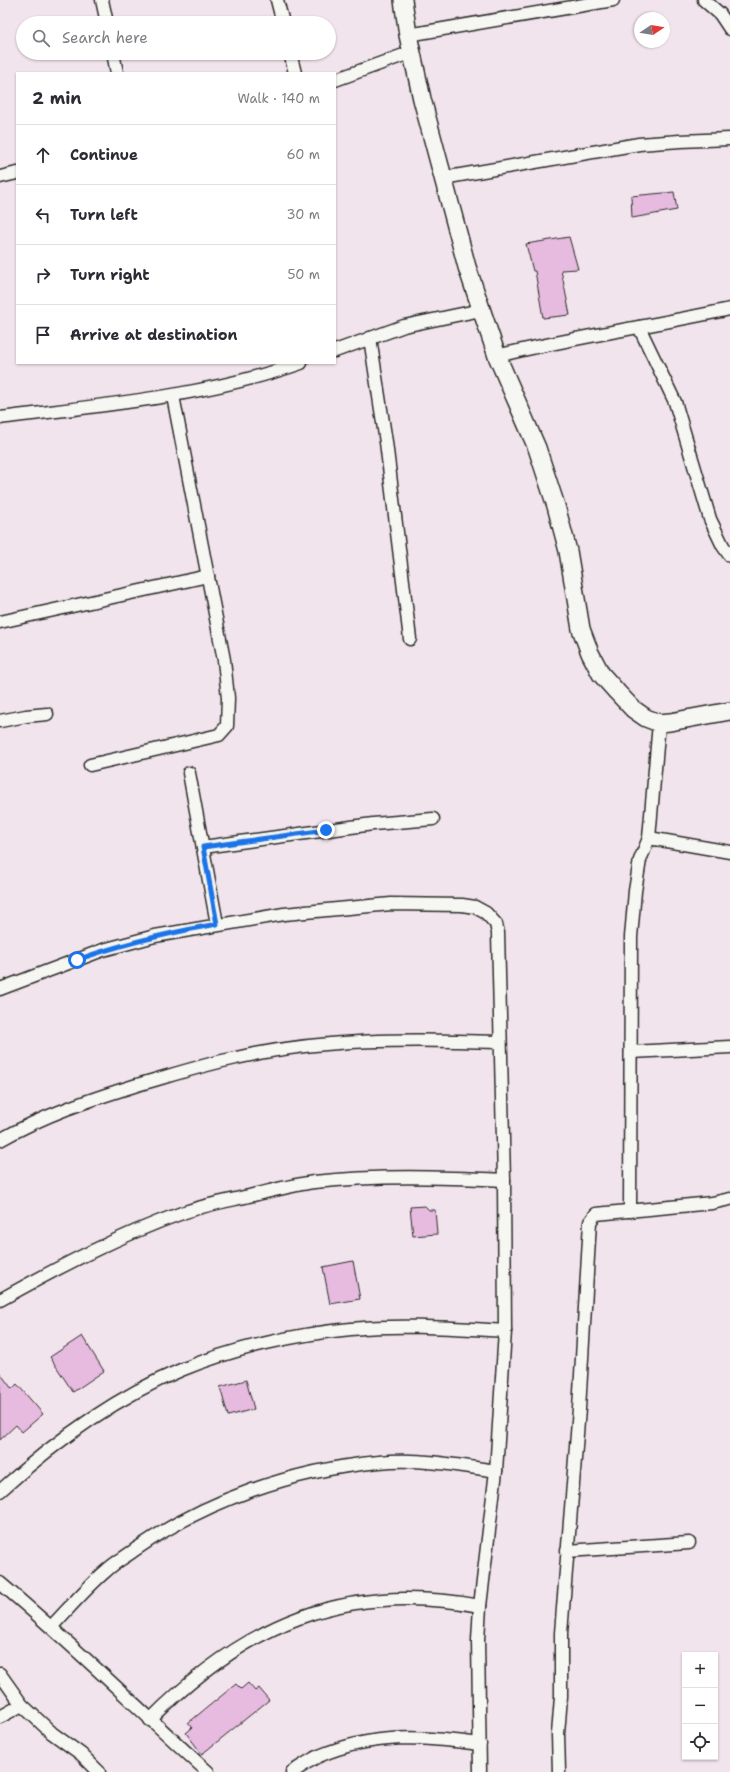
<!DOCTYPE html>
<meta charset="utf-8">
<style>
body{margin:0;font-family:"Shantell Sans",sans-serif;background:#f7f7f7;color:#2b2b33}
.controls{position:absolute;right:12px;bottom:12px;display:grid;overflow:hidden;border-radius:0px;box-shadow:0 1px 3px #0004}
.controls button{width:36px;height:36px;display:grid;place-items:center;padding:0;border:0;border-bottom:1px solid #e1e1e2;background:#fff;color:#2b2b33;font:20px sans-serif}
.compass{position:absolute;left:634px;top:12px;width:36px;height:36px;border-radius:50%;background:#fff;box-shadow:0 1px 3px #0004;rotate:78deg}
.stop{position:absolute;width:12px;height:12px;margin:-9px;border:3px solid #1a73e8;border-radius:50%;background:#fff}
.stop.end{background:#1a73e8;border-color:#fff;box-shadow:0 1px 4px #0008}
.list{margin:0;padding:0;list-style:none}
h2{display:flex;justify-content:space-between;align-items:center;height:52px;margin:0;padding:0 16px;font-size:17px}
h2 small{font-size:13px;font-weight:400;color:#7c7c81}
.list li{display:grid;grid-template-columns:26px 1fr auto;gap:12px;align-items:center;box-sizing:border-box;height:60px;padding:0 16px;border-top:1px solid #e1e1e2}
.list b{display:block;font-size:15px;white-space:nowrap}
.list em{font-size:13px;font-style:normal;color:#7c7c81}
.icon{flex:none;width:22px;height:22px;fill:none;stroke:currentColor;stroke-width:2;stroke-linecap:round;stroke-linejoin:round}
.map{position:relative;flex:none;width:730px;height:1772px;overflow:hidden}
.search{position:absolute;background:#fff;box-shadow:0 1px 3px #0004;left:16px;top:16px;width:320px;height:44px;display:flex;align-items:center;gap:10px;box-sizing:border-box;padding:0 14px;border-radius:22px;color:#7c7c81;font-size:15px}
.panel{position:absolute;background:#fff;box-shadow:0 1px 3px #0004;left:16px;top:72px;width:320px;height:292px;border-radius:0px}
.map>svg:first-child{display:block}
.building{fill:#e7bbdf;stroke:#2b2b2b}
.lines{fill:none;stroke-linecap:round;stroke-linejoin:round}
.street-casing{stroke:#2b2b2b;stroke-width:15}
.secondary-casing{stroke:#2b2b2b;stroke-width:20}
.street{stroke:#f6f6f2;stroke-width:12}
.secondary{stroke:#f6f6f2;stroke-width:17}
.route{stroke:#1a73e8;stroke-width:5}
</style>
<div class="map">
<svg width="730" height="1772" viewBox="0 0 730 1772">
<rect width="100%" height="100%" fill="#f2e4ec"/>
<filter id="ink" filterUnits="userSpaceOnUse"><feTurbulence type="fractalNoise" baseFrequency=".025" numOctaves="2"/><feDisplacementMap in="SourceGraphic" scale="8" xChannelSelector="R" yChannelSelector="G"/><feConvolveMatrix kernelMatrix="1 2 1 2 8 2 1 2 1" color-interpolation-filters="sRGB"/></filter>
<g filter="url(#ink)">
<g class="building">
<path d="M674,192L677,210L632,218L631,196Z"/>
<path d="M569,237L578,269L561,270L570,315L543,318L535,271H533L526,244Z"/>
<path d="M425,1206L429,1210H435L437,1234L413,1236L410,1207Z"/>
<path d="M353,1261L360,1299L330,1304L323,1267Z"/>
<path d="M82,1336L104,1371L73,1392L50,1357Z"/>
<path d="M0,1373L12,1389L17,1384L43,1414L22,1432L16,1425L0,1440Z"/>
<path d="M246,1380L254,1409L228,1416L220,1387Z"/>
<path d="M248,1683L255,1691L259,1688L269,1700L202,1754L186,1733L192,1728L188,1723L236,1684L241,1689Z"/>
</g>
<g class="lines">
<defs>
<g id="street">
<path d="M102,0L107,23"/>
<path d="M277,0L283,23"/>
<path d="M704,0L720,14L730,29"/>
<path d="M408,35L613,0"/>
<path d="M113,53L117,73"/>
<path d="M290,53L295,73"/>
<path d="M335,80L412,52"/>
<path d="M0,177L17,173"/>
<path d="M443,178L639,144L680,141L730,139"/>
<path d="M639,327L675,402L710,519L723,546L730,556"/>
<path d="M370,338L386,442L410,639"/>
<path d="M335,351L404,326L481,310"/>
<path d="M497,356C574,337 652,326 730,309"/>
<path d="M0,418C101,405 204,397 301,363"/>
<path d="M0,622L208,576"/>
<path d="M0,721L26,716L47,714"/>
<path d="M90,765L219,735L227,726L228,698L224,660L173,396"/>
<path d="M189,773L217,924"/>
<path d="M649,838L730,852"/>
<path d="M203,847L373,824L433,819"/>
<path d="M0,989L103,950L155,936L284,914L391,904L462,905L475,907L486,913L496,924L498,933L504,1180L505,1331L496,1471L480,1606L478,1640L480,1772"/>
<path d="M631,1052L730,1047"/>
<path d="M0,1140C44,1115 89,1100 137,1085C169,1076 202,1065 236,1058C322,1038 412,1039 500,1042"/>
<path d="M630,1211L631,937L635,891L640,860L649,838L659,723"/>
<path d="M0,1300C59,1267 118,1236 182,1213C204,1205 227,1201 249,1196C271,1191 292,1185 314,1182C378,1175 441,1177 504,1180"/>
<path d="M0,1491C52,1444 116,1397 181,1370C232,1349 295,1334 351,1329C402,1324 453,1328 505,1331"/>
<path d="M567,1551L689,1543"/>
<path d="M0,1583C72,1643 138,1709 208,1772"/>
<path d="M52,1626C70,1607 87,1587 107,1570C115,1562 127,1556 136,1549C207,1500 293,1470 379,1462C418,1458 458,1465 496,1471"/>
<path d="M0,1674L22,1705L52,1733L81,1754L99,1772"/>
<path d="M0,1717L22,1705"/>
<path d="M150,1720C245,1624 344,1581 480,1606"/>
<path d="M292,1772C301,1767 310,1760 319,1756C373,1733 423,1736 480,1744"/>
<path d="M559,1772L558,1734L561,1697V1633L579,1409L590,1222L596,1214L712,1203L730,1199"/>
</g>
<path id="secondary" d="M403,0L408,35L422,99L467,267L497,356L537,448L556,506L568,551L581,629L590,653L601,674L617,692L633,709L646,718L659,723L670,722L730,711"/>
</defs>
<use href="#street" class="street-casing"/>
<use href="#secondary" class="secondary-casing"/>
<use href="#street" class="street"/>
<use href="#secondary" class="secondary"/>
</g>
</g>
<g class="lines" filter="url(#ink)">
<path class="route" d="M77,960C123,943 169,933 217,924L203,847L326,830"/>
</g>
</svg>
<div class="controls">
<button>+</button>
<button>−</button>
<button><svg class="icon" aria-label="locate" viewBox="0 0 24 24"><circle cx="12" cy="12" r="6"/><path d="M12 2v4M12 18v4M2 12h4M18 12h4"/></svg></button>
</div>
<svg class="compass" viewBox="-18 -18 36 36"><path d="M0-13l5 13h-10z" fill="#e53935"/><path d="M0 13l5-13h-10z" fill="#7c7c81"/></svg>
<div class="stop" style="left:77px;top:960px"></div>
<div class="stop end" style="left:326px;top:830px"></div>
<div class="search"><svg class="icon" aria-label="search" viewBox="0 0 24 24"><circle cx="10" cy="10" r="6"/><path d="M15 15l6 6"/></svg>Search here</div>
<section class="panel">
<h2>2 min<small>Walk · 140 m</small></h2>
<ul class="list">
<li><svg class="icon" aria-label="ahead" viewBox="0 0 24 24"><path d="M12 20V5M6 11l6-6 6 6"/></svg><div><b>Continue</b></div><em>60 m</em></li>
<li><svg class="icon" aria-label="left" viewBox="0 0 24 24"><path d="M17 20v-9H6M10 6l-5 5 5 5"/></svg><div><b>Turn left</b></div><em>30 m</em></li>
<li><svg class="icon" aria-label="right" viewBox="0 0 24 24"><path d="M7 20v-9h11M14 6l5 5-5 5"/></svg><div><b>Turn right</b></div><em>50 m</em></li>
<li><svg class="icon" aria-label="arrive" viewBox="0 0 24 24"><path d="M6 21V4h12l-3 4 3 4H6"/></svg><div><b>Arrive at destination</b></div></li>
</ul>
</section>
</div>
